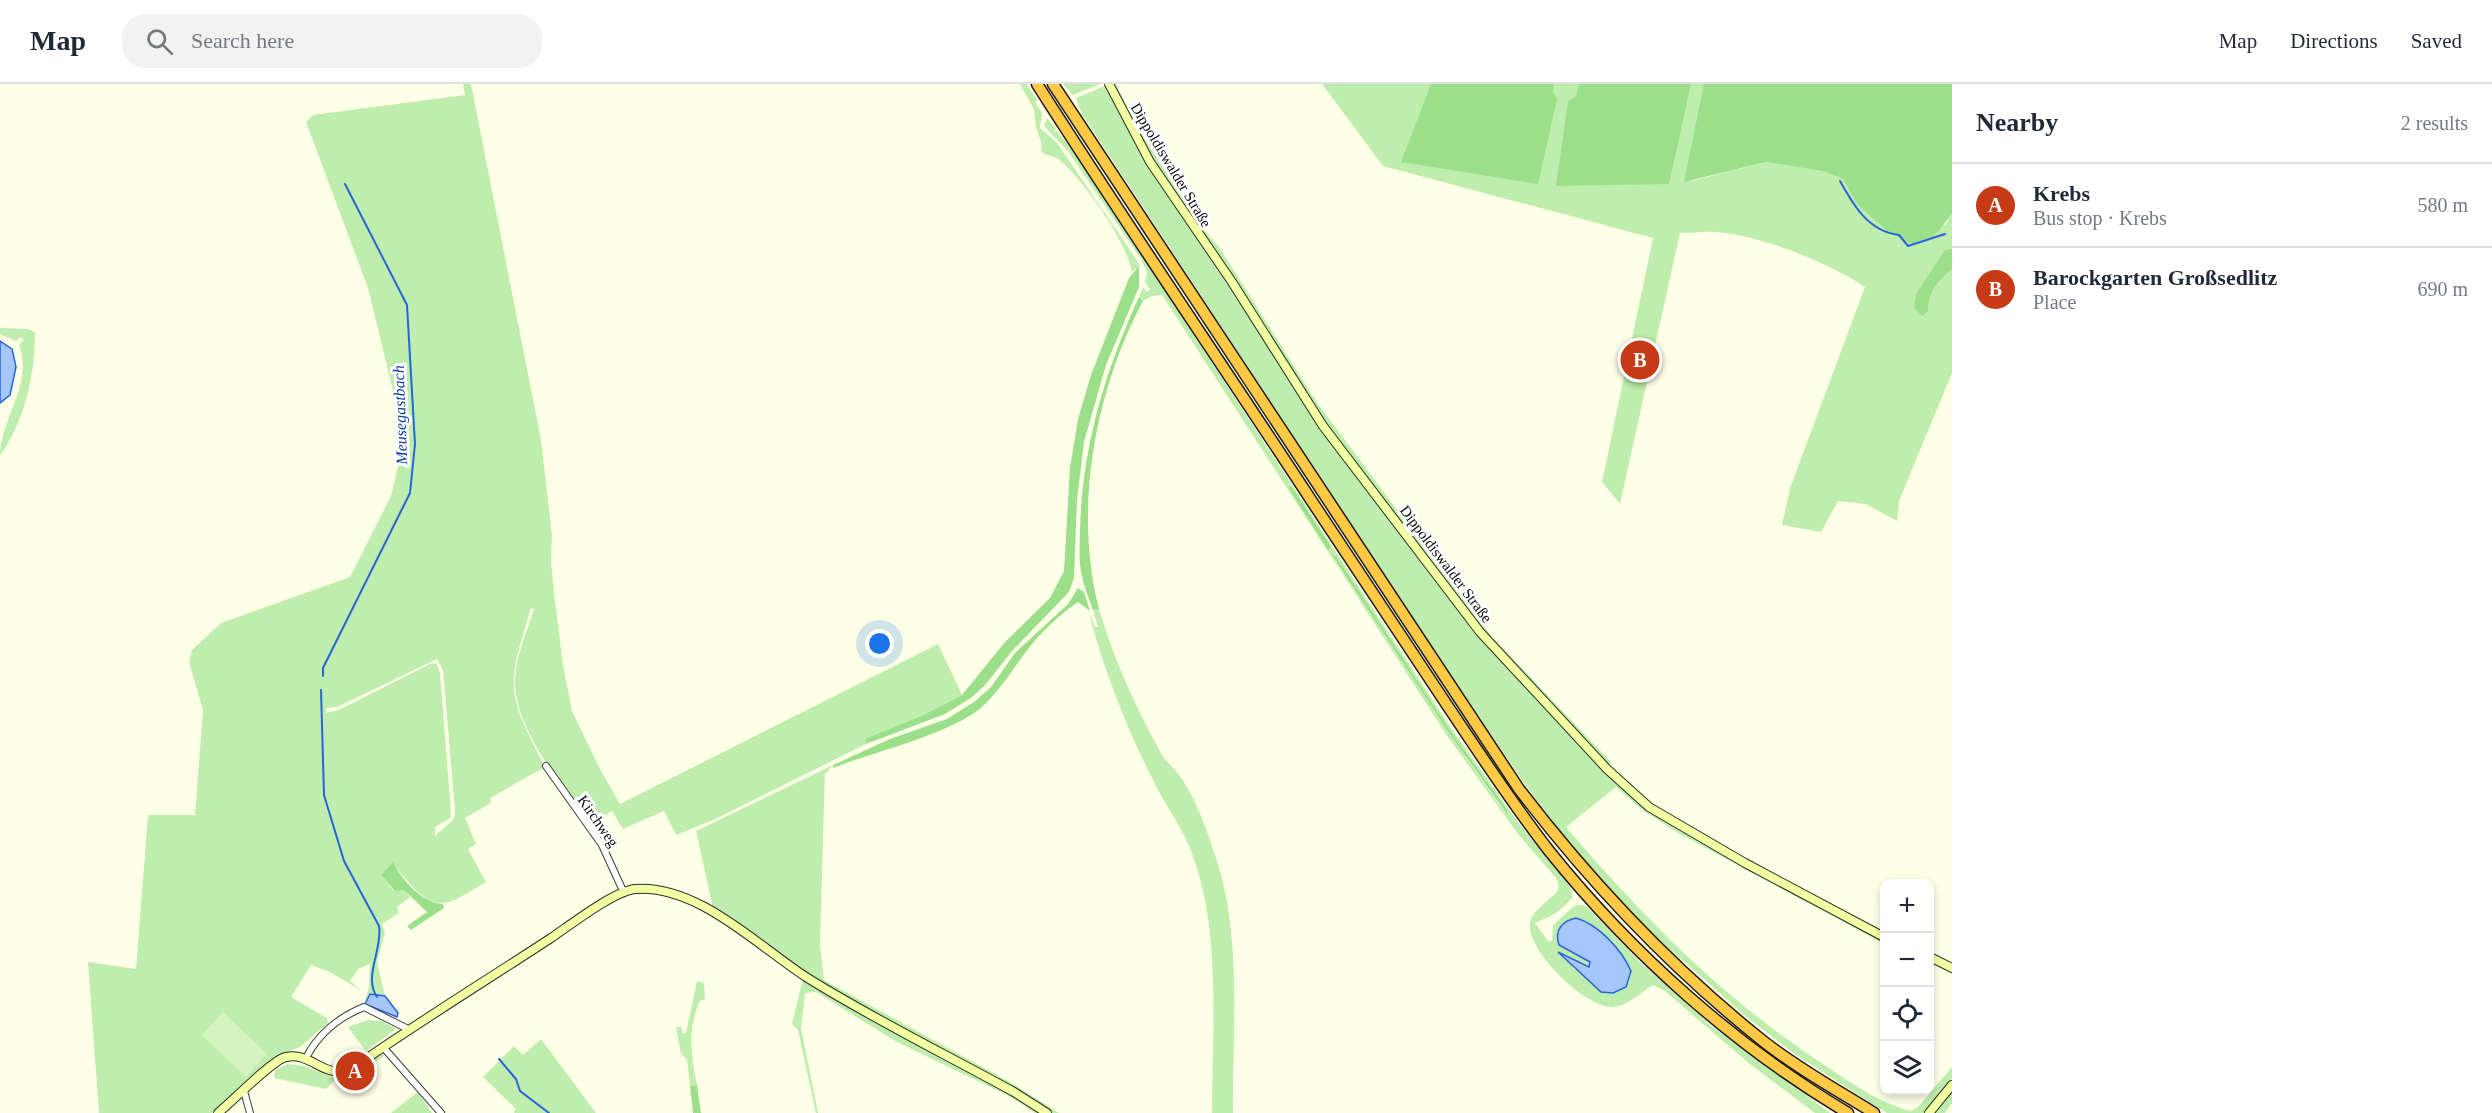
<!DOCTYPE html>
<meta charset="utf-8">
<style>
body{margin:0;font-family:Georgia,serif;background:#f2f2f3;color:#1f2937}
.controls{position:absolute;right:18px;bottom:18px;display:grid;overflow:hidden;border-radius:12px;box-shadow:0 3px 9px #0003}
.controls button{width:54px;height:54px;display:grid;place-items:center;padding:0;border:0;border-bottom:2px solid #e0e1e3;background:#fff;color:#1f2937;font:30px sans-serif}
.you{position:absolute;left:880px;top:560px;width:21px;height:21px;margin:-15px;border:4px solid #fff;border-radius:50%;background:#1a73e8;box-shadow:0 0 0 9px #1a73e833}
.badge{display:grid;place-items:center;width:39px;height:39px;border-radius:50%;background:#c63a16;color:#fff;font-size:20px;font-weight:700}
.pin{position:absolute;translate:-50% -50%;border:3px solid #fff;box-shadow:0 2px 6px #0006}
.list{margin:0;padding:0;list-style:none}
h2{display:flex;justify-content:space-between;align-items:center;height:78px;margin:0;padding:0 24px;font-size:26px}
h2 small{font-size:20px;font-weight:400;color:#747a83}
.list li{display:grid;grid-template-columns:39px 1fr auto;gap:18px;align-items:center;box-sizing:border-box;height:84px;padding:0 24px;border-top:2px solid #e0e1e3}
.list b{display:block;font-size:22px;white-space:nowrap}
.list p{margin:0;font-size:20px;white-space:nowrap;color:#747a83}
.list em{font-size:20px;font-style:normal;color:#747a83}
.icon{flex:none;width:33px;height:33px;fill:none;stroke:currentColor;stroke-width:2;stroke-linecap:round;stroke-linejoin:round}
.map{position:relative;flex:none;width:1952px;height:1029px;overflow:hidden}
header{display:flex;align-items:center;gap:36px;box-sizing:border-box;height:84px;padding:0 30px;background:#fff;border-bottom:2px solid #e0e1e3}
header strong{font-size:28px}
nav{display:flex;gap:33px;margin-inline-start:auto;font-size:21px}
.search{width:420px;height:54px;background:#f2f2f3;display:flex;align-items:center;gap:15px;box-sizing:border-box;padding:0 21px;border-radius:24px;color:#747a83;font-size:22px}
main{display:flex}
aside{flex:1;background:#fff}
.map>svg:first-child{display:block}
.green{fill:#beedad;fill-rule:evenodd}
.forest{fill:#9cdf8b}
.pitch{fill:#d4f3c0}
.water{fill:#a6c6fc;stroke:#2665da;stroke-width:1.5}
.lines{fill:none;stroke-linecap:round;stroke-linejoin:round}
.stream{stroke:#2665da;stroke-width:2}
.street-casing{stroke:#3d3d3d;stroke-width:8}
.secondary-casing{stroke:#2c2c2c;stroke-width:10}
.highway-casing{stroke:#1b1b1b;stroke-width:13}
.street{stroke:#fff;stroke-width:6}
.secondary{stroke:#f2ffa2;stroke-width:8}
.highway{stroke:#ffc945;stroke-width:10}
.labels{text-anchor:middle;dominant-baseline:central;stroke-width:6;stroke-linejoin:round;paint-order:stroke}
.street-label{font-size:15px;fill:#0a0a0a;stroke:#fff}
.water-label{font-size:16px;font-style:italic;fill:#093aa6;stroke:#fff}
</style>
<header>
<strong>Map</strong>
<div class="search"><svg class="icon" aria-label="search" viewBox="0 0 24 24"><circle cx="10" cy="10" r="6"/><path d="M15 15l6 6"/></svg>Search here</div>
<nav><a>Map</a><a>Directions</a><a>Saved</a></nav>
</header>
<main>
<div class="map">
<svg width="1952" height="1029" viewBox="0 0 1952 1029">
<rect width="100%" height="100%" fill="#feffe7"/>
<g class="green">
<path d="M463,0H471L541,356L552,451L551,477L554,508L563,581L572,627L600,685L620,720L938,560L962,611L921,632L865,656L866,660L711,737L676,751L664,727L623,745L612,727L589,741C563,702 512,642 515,593C517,570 527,547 534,525L531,524C506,605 506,607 545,683L490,714L491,719L465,734L476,760L468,765L486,798C454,816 440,833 411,801C405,793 397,787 393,778L381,791L394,807L404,805L410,813L397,823L399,829L382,840L385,849L377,878L385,912L365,916L364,919L369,903L370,880L358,885L350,897L362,907L330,888L311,881L291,913L327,934L328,939L300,963L274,973L212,1029H99L88,878L136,885L148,731H195L203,626L189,578L192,566L221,539L350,493L391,412L398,383L395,315L368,204L306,38L313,31L465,11ZM437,575L443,586L455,726L454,735L435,752V743L450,734L451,729L440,589L436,579L430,580L339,626L326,629V624L337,623Z"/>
<path d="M1020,0H1027L1037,16L1036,20L1042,29L1040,44L1057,59L1136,175L1139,182L1132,188C1126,156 1086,100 1061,77C1055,71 1046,73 1041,67L1042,61L1036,43L1034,25Z"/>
<path d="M1063,0H1100L1073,11Z"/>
<path d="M1113,0H1116L1138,44L1198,139L1219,163L1318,320L1492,553L1611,678L1609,682L1491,555L1314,323L1243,208L1154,78Z"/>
<path d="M1322,0H1710L1691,97L1766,78L1822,87L1843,95L1857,120L1945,141L1952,130V289L1899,417L1897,437L1866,420L1838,417L1821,448L1782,441L1790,404L1865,203C1825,177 1765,153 1717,148C1705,147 1692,149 1680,149L1620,420L1602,398L1653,154L1383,82Z"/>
<path d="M1105,2L1148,82L1238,211L1309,328L1445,509L1652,729L1834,833L1884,857V860L1678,749L1641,725L1616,703L1566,743C1645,835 1721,913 1823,980C1851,999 1879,1019 1911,1027L1918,1023L1952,983V995L1925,1029H1887L1796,971L1750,936L1654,851L1606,802L1559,746L1524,699L1428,557L1082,30L1076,14Z"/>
<path d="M1047,34L1056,45L1054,48L1057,47L1072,65L1449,641L1517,737L1570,803L1573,813C1558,829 1554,831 1535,839L1548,857H1552L1553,841L1574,822L1583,820L1580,821L1586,822L1639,877L1710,941L1830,1029H1815L1751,981L1665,907L1653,901C1641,908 1628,922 1613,923C1585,924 1526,866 1530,839C1532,827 1549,816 1557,808L1559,802L1556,794L1518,750L1446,650L1162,211L1152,212L1143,217L1139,213L1143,203L1147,208L1150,205L1145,198L1147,188L1141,175L1068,67L1044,42ZM1336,472L1449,645L1508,727L1505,729L1447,646L1333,474ZM1559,869L1589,884L1590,878L1601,908Z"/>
<path d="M0,244L27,245L35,248C35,291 25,336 0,372C0,336 34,299 19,261L24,256L20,253L16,257L0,250Z"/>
<path d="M1099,525C1114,576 1136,624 1162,671C1166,678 1172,682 1177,688C1195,712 1206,743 1215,771C1243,853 1232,944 1233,1029H1212C1212,948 1221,852 1194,775C1185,746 1165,722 1152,694C1128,647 1101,579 1089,528L1095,543H1098L1093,526Z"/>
<path d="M833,681L825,690L824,719L820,860L824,896L1015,1001L1059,1029H1052L1014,1005L805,890L750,847L713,824L696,747Z"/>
<path d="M803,894L1011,1010L1041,1029H1035L1011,1013L897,958L816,908L805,909L801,944L818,1029H816L798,946L792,940Z"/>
<path d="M697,897L704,899L705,915L700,917C687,945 691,971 697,1001L690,1002L687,975L681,970L676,944L681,942L683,950L686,949Z"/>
<path d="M368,936L382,937L396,945L366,967L348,943Z"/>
<path d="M541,955L596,1029H514L516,1025L483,993L514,962L523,971Z"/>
<path d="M381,970L385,971L347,999L342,994Z"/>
<path d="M287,980L305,982L336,995L326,1005L274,994L275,987Z"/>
<path d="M1952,1006V1019L1945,1029H1933Z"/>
<path d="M418,1008L432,1029H391Z"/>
</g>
<g class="forest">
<path d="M1431,0H1554L1553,8L1557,15L1538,100L1401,78Z"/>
<path d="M1579,0H1691L1669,100L1556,102L1568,17L1576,12Z"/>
<path d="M1704,0H1952V130L1934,152L1911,160L1886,146L1857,120L1843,95L1822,87L1766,78L1684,98Z"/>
<path d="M1952,165V185C1938,197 1928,207 1928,227L1922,232L1914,223L1916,210L1945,166Z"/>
<path d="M1139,182V203L1106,281L1084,358L1077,416L1074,494L1069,508L1012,567L986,600L971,614L945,630L866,660L865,655L921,632L962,611L1005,558L1050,514L1064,487L1070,384L1078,335L1091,291L1129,194Z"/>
<path d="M1139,213L1143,217C1095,307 1073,425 1099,525L1093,526C1089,515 1084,503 1082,492C1078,477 1080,461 1080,446C1082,364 1105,287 1139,213Z"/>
<path d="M1291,402L1331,463L1328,466L1289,404Z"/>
<path d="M1336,472L1449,645L1508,727L1506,729L1447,646L1333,473Z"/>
<path d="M1078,504L1084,508L1090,527L1078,518C1059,531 1039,550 1025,569C1011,588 999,607 982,623C949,651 875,667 833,684V681L890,655L947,635L974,618L991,603L1015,569L1068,520Z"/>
<path d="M393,778C402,796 422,819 443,820L444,824L411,846L407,842L427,828L404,806L395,807L381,791Z"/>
<path d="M697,1001L701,1029H693L690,1002Z"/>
</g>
<path class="pitch" d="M223,928L267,970L246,993L202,951Z"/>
<g class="water">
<path d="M0,257L12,265L16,283L10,311L0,319Z"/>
<path d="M1576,834C1598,840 1622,866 1631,887L1626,903L1613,909L1601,908L1558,868L1589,883L1590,878L1559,861C1554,846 1562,837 1576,834Z"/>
<path d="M370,910L385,912L398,929L397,933L365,920Z"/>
</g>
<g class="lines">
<g class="stream">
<path d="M1840,97C1854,122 1868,147 1899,151L1908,162L1945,150"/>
<path d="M323,592V584L410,409L415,360L407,221L345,100"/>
<path d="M321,606L324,711L344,777L379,842C383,865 363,893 377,913"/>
<path d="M499,975L516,995L520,1007L549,1029"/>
</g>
<defs>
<g id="street">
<path d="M546,682L602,761L624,809"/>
<path d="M383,963L441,1029"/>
<path d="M305,976C317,951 339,933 364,923L408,945"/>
<path d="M244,1007L250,1029"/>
</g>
<g id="secondary">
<path d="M1109,0L1150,78L1232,198L1323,342L1480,548L1607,685L1649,723L1745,779L1884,853"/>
<path d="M1930,873L1952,884"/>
<path d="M218,1029C233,1017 272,976 286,973C316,967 325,1003 360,979C422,936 487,896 551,854C569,842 614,807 635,805C697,800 758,862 806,893C873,935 945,970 1014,1008L1047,1029"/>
<path d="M1929,1029L1952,1001"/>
</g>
<g id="highway">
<path d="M1037,0C1126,140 1220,277 1311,416C1356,485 1402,553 1447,621C1480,670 1513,721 1550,768C1632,870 1735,962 1848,1029"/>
<path d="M1053,0L1519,705C1591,799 1670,883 1763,957C1797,984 1837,1006 1874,1029"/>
</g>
</defs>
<use href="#street" class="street-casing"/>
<use href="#secondary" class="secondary-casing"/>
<use href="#highway" class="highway-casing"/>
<use href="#street" class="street"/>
<use href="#secondary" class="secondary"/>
<use href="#highway" class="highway"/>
</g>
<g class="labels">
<g class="street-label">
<text transform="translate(1171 81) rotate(59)">Dippoldiswalder Straße</text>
<text transform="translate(1446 480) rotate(53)">Dippoldiswalder Straße</text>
<text transform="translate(598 737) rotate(55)">Kirchweg</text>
</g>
<g class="water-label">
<text transform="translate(400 331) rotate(-92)">Meusegastbach</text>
</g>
</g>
</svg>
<div class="controls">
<button>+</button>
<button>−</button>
<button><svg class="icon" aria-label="locate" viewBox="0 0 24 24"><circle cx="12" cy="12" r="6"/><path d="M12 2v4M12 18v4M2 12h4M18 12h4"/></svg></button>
<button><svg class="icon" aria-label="layers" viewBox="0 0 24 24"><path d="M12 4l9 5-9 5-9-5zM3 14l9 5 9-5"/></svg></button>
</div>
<div class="you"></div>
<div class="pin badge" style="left:355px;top:987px">A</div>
<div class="pin badge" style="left:1640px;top:276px">B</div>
</div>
<aside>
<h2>Nearby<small>2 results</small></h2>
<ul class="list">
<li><span class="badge">A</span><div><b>Krebs</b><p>Bus stop · Krebs</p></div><em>580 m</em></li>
<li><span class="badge">B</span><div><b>Barockgarten Großsedlitz</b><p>Place</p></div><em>690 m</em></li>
</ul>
</aside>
</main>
